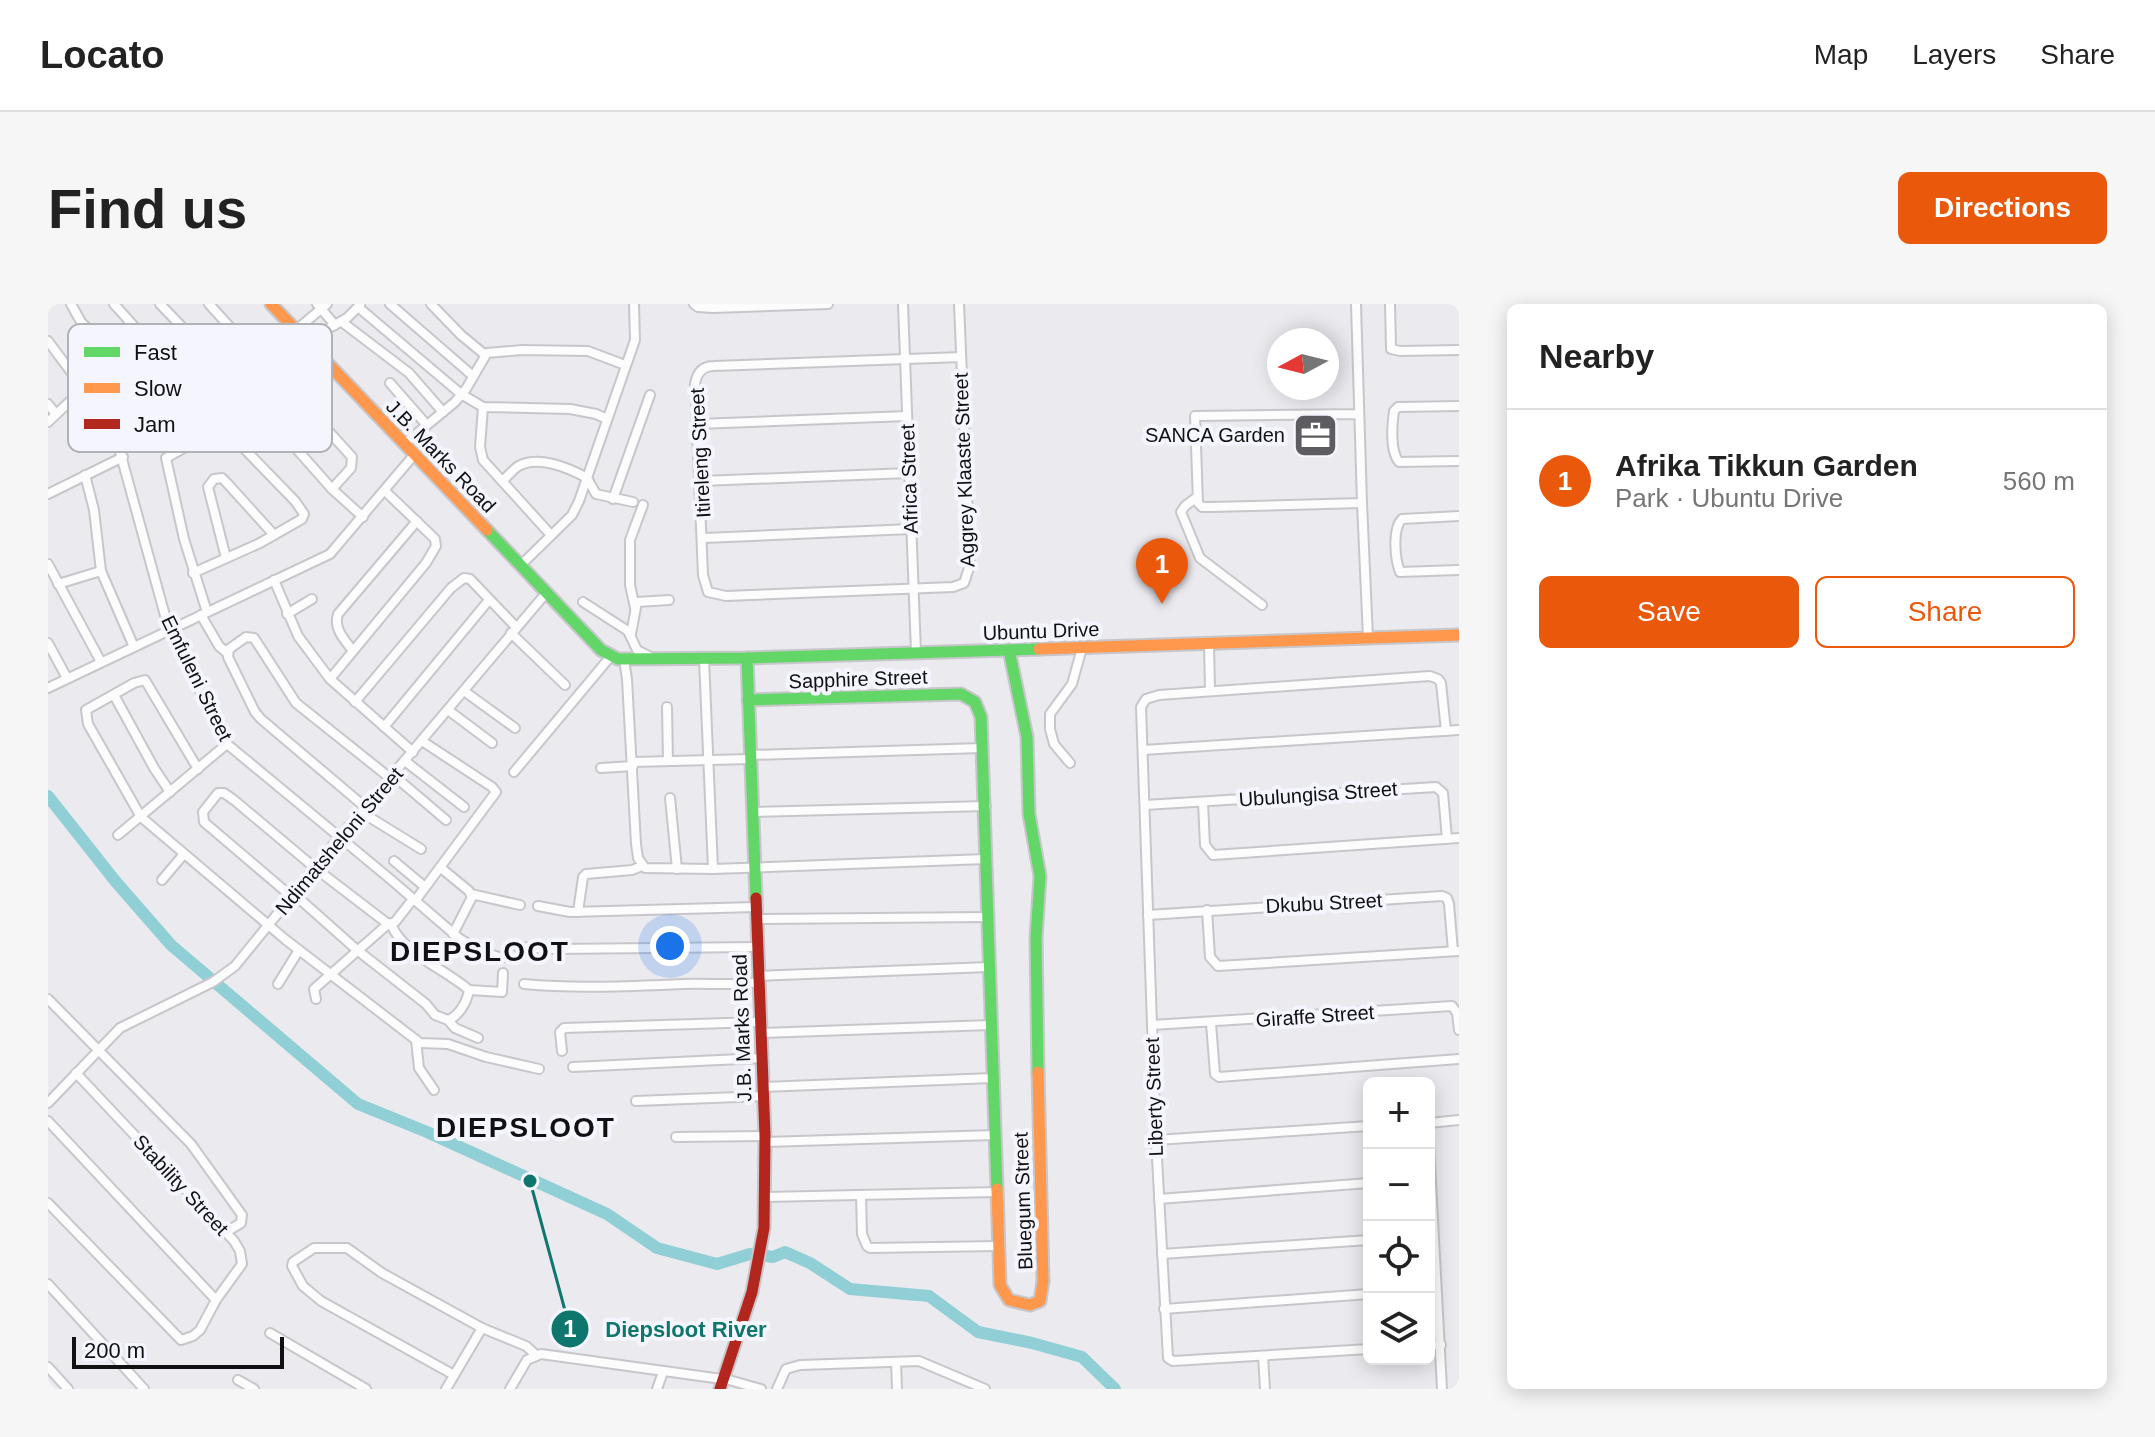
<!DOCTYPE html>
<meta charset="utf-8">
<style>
body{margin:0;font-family:Helvetica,sans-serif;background:#f6f6f6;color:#222}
.controls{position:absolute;right:24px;bottom:24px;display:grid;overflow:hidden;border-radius:12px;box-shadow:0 4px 20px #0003}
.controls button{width:72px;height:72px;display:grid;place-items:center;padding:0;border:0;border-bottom:2px solid #e0e0e0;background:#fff;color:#222;font:40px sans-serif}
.compass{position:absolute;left:1219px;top:24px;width:72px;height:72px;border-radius:50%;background:#fff;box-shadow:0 4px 20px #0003;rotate:263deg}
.scale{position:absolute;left:24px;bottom:20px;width:212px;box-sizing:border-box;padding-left:8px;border:4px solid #111114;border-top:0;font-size:22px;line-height:28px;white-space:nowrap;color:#111114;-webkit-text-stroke:6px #f5f5fe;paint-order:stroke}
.you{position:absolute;left:622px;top:642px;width:28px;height:28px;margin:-20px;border:6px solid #fff;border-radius:50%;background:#1a73e8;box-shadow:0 0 0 12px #1a73e833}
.badge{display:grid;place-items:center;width:52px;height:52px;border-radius:50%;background:#ea580c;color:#fff;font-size:26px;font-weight:700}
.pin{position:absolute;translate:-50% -66px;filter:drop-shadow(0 2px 4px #0008)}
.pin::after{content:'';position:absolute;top:42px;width:28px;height:24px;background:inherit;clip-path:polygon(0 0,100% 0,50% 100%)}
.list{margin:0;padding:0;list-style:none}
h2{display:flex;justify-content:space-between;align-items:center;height:104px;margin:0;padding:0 32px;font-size:34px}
h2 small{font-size:26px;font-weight:400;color:#767676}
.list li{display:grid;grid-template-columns:52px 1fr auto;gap:24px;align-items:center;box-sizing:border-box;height:144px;padding:0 32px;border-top:2px solid #e0e0e0}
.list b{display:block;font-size:30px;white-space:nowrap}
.list p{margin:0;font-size:26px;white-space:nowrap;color:#767676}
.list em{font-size:26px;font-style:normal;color:#767676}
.actions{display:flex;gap:16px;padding:24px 32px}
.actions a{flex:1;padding:18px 0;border:2px solid #ea580c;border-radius:12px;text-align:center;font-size:28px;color:#ea580c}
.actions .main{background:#ea580c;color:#fff}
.icon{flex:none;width:44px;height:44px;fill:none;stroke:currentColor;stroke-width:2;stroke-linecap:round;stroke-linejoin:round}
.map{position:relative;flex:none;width:1411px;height:1085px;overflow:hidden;border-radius:12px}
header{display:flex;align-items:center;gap:48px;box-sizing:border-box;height:112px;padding:0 40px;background:#fff;border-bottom:2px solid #e0e0e0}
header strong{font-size:38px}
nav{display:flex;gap:44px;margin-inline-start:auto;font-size:28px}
.intro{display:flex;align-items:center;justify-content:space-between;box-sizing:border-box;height:192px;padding:0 48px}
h1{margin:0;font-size:56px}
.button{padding:20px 36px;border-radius:12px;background:#ea580c;color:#fff;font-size:28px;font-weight:700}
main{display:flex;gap:48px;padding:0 48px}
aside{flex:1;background:#fff;border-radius:12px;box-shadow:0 4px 20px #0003}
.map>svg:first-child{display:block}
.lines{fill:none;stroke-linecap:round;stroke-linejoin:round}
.river{stroke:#91cfd6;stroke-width:12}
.street-casing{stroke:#c7c7cb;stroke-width:12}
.fast-casing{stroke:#c7c7cb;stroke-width:15}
.slow-casing{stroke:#c7c7cb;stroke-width:15}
.jam-casing{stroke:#c7c7cb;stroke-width:15}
.street{stroke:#fcfcfd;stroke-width:8}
.fast{stroke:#63d668;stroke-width:11}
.slow{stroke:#ff974d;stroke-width:11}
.jam{stroke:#b3261e;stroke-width:11}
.labels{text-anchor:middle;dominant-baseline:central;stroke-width:8;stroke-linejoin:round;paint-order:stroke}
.poi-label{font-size:20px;fill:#111114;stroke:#f5f5fe;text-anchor:end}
.street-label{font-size:20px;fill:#111114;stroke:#f5f5fe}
.district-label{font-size:28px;font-weight:bold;letter-spacing:2px;fill:#111114;stroke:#f5f5fe}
.key{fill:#f5f5fe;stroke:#b1b1b8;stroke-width:2}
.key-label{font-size:22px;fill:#111114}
.leader{fill:none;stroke:#0f766e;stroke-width:3}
.callout-dot{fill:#0f766e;stroke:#f5f5fe;stroke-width:3}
.mark-label{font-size:24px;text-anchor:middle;font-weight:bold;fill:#fff}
.callout-label{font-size:22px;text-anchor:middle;font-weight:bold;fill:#0f766e;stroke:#f5f5fe;stroke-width:8;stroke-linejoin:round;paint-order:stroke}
</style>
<header>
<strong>Locato</strong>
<nav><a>Map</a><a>Layers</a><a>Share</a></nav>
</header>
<div class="intro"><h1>Find us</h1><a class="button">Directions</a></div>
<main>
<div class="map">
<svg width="1411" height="1085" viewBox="0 0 1411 1085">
<rect width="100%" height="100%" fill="#eaeaef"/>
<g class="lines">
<path class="river" d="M0,492L68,578L123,641L310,800L379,828L559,910L609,944L669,960L702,950L725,953L737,948L762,959L802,985L881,992L930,1028L984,1039L1034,1053L1067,1085"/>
<defs>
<g id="street">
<path d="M23,0L33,18L99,85L120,113"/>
<path d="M66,0L120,60L99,85"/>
<path d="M112,0L189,80"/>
<path d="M161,0L220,65"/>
<path d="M269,0L287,21"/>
<path d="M342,0L425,72"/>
<path d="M383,0L413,31L436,50"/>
<path d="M646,0L650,3L665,4L780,0"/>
<path d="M855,0L868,349"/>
<path d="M911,0L922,261L916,279L905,283L678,292L660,288L655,271L647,80C649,68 655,62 666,62L913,53"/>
<path d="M1308,0L1314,199L1163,203H1154L1150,199L1147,112L1311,110"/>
<path d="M1342,0L1343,45L1352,47L1411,46"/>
<path d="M310,3L413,90L435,103L522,105L548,110L559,115"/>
<path d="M294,18L361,69L395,108"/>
<path d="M248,26L279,0"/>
<path d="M0,37L66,126L121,326L179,440L341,574L412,635L432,647L454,654"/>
<path d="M258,37L299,14L312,1"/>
<path d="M223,64L304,153L303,164L284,185"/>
<path d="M342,79L377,119"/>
<path d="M245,90L224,104L221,110L222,115L284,185L315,213"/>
<path d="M0,100L8,110"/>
<path d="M1411,102L1350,103L1346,107C1344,121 1342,147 1351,158L1411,157"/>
<path d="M435,103L432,143L435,156L503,231"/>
<path d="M0,118L36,84"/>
<path d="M650,120L859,112"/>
<path d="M70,137L266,45"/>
<path d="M356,140L407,98L418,85L439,49L474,46L540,47L577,61"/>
<path d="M37,171L46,206L53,267L86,343"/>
<path d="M539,174L548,190L585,198"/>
<path d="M454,177C459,173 464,167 469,163C489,150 521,164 539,174"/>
<path d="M653,177L861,169"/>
<path d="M0,190L75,153"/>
<path d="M1149,193L1137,202L1133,208L1152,254L1214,301"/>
<path d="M565,195L602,91"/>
<path d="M1314,199L1320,334"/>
<path d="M1411,212L1354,215C1344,225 1347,255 1352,268L1411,266"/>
<path d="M656,234L863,225"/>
<path d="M178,254L160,183L166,175L174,174L179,179L226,231"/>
<path d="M0,260L53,358"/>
<path d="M473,261L524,211L531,197L587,36L586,0"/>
<path d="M145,269L212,239L254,215L256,210L247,197L177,125L163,93"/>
<path d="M226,276L250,332L282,375L365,448"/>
<path d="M10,280L53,267"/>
<path d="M535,298L580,327L589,346L605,354"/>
<path d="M587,304L582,281V236L595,201"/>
<path d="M159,308L136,235L118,154L175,122"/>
<path d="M239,310L264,295"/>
<path d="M153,311L171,342L180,350"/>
<path d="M463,329L517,381"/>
<path d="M583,330L589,298L621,296"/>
<path d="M0,339L19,374"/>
<path d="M1161,340L1162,386"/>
<path d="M305,347C297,336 285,325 290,310L369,217"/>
<path d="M656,355L665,565"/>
<path d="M576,356L579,375L588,540L590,554L597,564L665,565L938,555"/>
<path d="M282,375L378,259L388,242L387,235L337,187"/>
<path d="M0,384L282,250L366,151"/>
<path d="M416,387L467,424"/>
<path d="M66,391L106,464L122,488"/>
<path d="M307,398L403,284L416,274L422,275L468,323"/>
<path d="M619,403L620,457"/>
<path d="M400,406L444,439"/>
<path d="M336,423L441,296"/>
<path d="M1095,446L1411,426"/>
<path d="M702,451L934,444"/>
<path d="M357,457L416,503"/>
<path d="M585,458L702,455"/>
<path d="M1022,459L1006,440L1002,425V410L1024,380L1034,344"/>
<path d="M553,464L585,462"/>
<path d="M150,465L97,376L86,379L38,406L40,420L93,513L238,636L372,739L400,740L438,753L491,765"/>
<path d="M466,468L563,352"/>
<path d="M345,471L398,516"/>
<path d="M622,494L629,565"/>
<path d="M1155,499L1157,541L1165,551L1411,534"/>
<path d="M1097,501L1388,483L1395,489L1399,535"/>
<path d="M317,503L213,415L207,408L180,353L181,345L198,333L206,334L248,399L342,474"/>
<path d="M313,508L373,545"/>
<path d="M704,508L938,502"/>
<path d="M70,531L179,440"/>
<path d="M346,557L377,583"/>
<path d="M393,564L421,587L424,593L405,630"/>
<path d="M114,576L136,550"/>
<path d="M246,590L309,646L378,700L387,711L400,716C411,712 419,698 421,686C397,665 355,650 343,620"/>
<path d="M423,590L472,601"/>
<path d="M244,593L156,518L155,508L170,489H176L186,496L267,564L340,620L347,618L365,595"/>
<path d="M367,597L448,488L444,483L374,437"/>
<path d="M490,602L522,608L708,603"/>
<path d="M1159,606L1162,653L1170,662L1411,647"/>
<path d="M530,608L535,573L538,570L584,566L594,562"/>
<path d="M1100,611L1394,592L1399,594L1401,600L1405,647"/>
<path d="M708,615L940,613"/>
<path d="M470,643L505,645L709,643"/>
<path d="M710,672L941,663"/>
<path d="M230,680L251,646"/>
<path d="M476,680C529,685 583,682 636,680C661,679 685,682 710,678"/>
<path d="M421,686L454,688L455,669"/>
<path d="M0,695L143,840L194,911L193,919L178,928"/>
<path d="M268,695L266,685L340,620"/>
<path d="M400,716L407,724L430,734"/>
<path d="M1163,719L1167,770L1171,773L1411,755"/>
<path d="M1104,721L1404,702L1409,709L1411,726"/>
<path d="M712,729L943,721"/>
<path d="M368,736L371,764L386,786"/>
<path d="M514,747L512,728L516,724L712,718"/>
<path d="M525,763L713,754"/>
<path d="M715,783L945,774"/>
<path d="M588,797L715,792"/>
<path d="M0,799L72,724L165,678L187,662L291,534L499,288"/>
<path d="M0,817L168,996"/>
<path d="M1381,819L1411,816"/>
<path d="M628,833L717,832"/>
<path d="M1108,836L1321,822"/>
<path d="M717,838L947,831"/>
<path d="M1381,840L1394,1085"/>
<path d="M813,891L814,930L819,942L822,944L950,942"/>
<path d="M717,893L949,888"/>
<path d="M1111,895L1321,879"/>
<path d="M0,899L133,1036L145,1032L152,1026L168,996L194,960L192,947L186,937L28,769"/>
<path d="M1114,950L1321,936"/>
<path d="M0,980L96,1085"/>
<path d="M1116,1005L1321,990"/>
<path d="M222,1029L318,1085"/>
<path d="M1381,1041H1393"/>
<path d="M1321,1045L1125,1057L1120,1054L1108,836L1093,403L1098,395L1111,391L1382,372L1390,375L1393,379L1398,427"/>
<path d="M1215,1052L1217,1085"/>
<path d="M848,1058L849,1085"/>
<path d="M0,1063L20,1085"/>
<path d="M406,1071L273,997L255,982L244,962L245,958L266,944H299L334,969L434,1024L478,1042L488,1051"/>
<path d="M190,1076L206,1085"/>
<path d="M398,1085L434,1024"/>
<path d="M462,1085L479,1056L493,1050L681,1076L713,1085"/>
<path d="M609,1085L615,1068"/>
<path d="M729,1085L738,1065L752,1061L871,1057L937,1085"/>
</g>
<g id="fast">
<path d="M439,226L553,346L570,355L699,354L991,345"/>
<path d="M961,346L979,433L981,510L992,572L988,634L990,768"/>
<path d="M699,354L708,594"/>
<path d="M700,396L913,390L927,398L933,413L949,885"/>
</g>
<g id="slow">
<path d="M223,0L439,226"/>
<path d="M991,345L1411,331"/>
<path d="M949,885L952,981L961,996L982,1001L992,997L995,977L990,768"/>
</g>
<path id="jam" d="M672,1085L704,988L716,924L717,832L708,594"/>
</defs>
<use href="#street" class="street-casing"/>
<use href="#fast" class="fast-casing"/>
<use href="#slow" class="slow-casing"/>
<use href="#jam" class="jam-casing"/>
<use href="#street" class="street"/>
<use href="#fast" class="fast"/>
<use href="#slow" class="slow"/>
<use href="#jam" class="jam"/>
</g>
<defs>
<symbol id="office-square" viewBox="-11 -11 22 22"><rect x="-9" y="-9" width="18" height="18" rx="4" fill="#5d5d61" stroke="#f5f5fe"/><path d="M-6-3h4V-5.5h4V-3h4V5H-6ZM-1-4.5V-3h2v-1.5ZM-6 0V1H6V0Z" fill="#fff"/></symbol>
</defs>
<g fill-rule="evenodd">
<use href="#office-square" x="1242" y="106" width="51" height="51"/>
</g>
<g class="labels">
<g class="poi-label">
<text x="1237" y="131">SANCA Garden</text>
</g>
<g class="street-label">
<text transform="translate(652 149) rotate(-93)">Itireleng Street</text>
<text transform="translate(393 152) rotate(46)">J.B. Marks Road</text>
<text transform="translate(916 166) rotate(-92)">Aggrey Klaaste Street</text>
<text transform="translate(861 175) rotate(-92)">Africa Street</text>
<text transform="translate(993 327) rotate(-2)">Ubuntu Drive</text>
<text transform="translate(149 374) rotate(64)">Emfuleni Street</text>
<text transform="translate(810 375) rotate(-2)">Sapphire Street</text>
<text transform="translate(1270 490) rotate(-4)">Ubulungisa Street</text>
<text transform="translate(291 537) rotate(-50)">Ndimatsheloni Street</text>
<text transform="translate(1276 599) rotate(-3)">Dkubu Street</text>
<text transform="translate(1267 712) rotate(-4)">Giraffe Street</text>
<text transform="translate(694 724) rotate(-92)">J.B. Marks Road</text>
<text transform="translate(1106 793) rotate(-92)">Liberty Street</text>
<text transform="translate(133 881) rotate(47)">Stability Street</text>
<text transform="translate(975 897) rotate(-92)">Bluegum Street</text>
</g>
<g class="district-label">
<text x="432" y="647">DIEPSLOOT</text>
<text x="478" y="823">DIEPSLOOT</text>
</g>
</g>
<rect x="20" y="20" width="264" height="128" rx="12" class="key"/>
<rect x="36" y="43" width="36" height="10" fill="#63d668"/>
<rect x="36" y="79" width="36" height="10" fill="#ff974d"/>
<rect x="36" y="115" width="36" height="10" fill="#b3261e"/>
<g class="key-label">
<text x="86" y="56">Fast</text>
<text x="86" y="92">Slow</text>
<text x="86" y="128">Jam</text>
</g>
<path class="leader" d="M482 877L522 1025"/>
<g class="callout-dot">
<circle cx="482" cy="877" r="8"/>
<circle cx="522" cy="1025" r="20"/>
</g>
<g class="mark-label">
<text x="522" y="1033">1</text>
</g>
<g class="callout-label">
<text x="638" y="1033">Diepsloot River</text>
</g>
</svg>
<div class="controls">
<button>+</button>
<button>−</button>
<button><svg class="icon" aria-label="locate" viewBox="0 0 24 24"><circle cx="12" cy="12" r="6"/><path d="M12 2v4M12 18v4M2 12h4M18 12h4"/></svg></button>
<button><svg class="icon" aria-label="layers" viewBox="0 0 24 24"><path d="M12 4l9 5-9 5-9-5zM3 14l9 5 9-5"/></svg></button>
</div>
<svg class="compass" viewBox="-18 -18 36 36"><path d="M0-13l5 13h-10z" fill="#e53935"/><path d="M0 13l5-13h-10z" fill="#767676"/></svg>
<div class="scale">200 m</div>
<div class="you"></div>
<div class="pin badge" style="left:1114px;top:300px">1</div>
</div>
<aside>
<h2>Nearby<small></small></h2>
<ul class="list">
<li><span class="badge">1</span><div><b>Afrika Tikkun Garden</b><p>Park · Ubuntu Drive</p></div><em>560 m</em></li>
</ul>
<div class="actions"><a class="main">Save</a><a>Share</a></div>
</aside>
</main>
